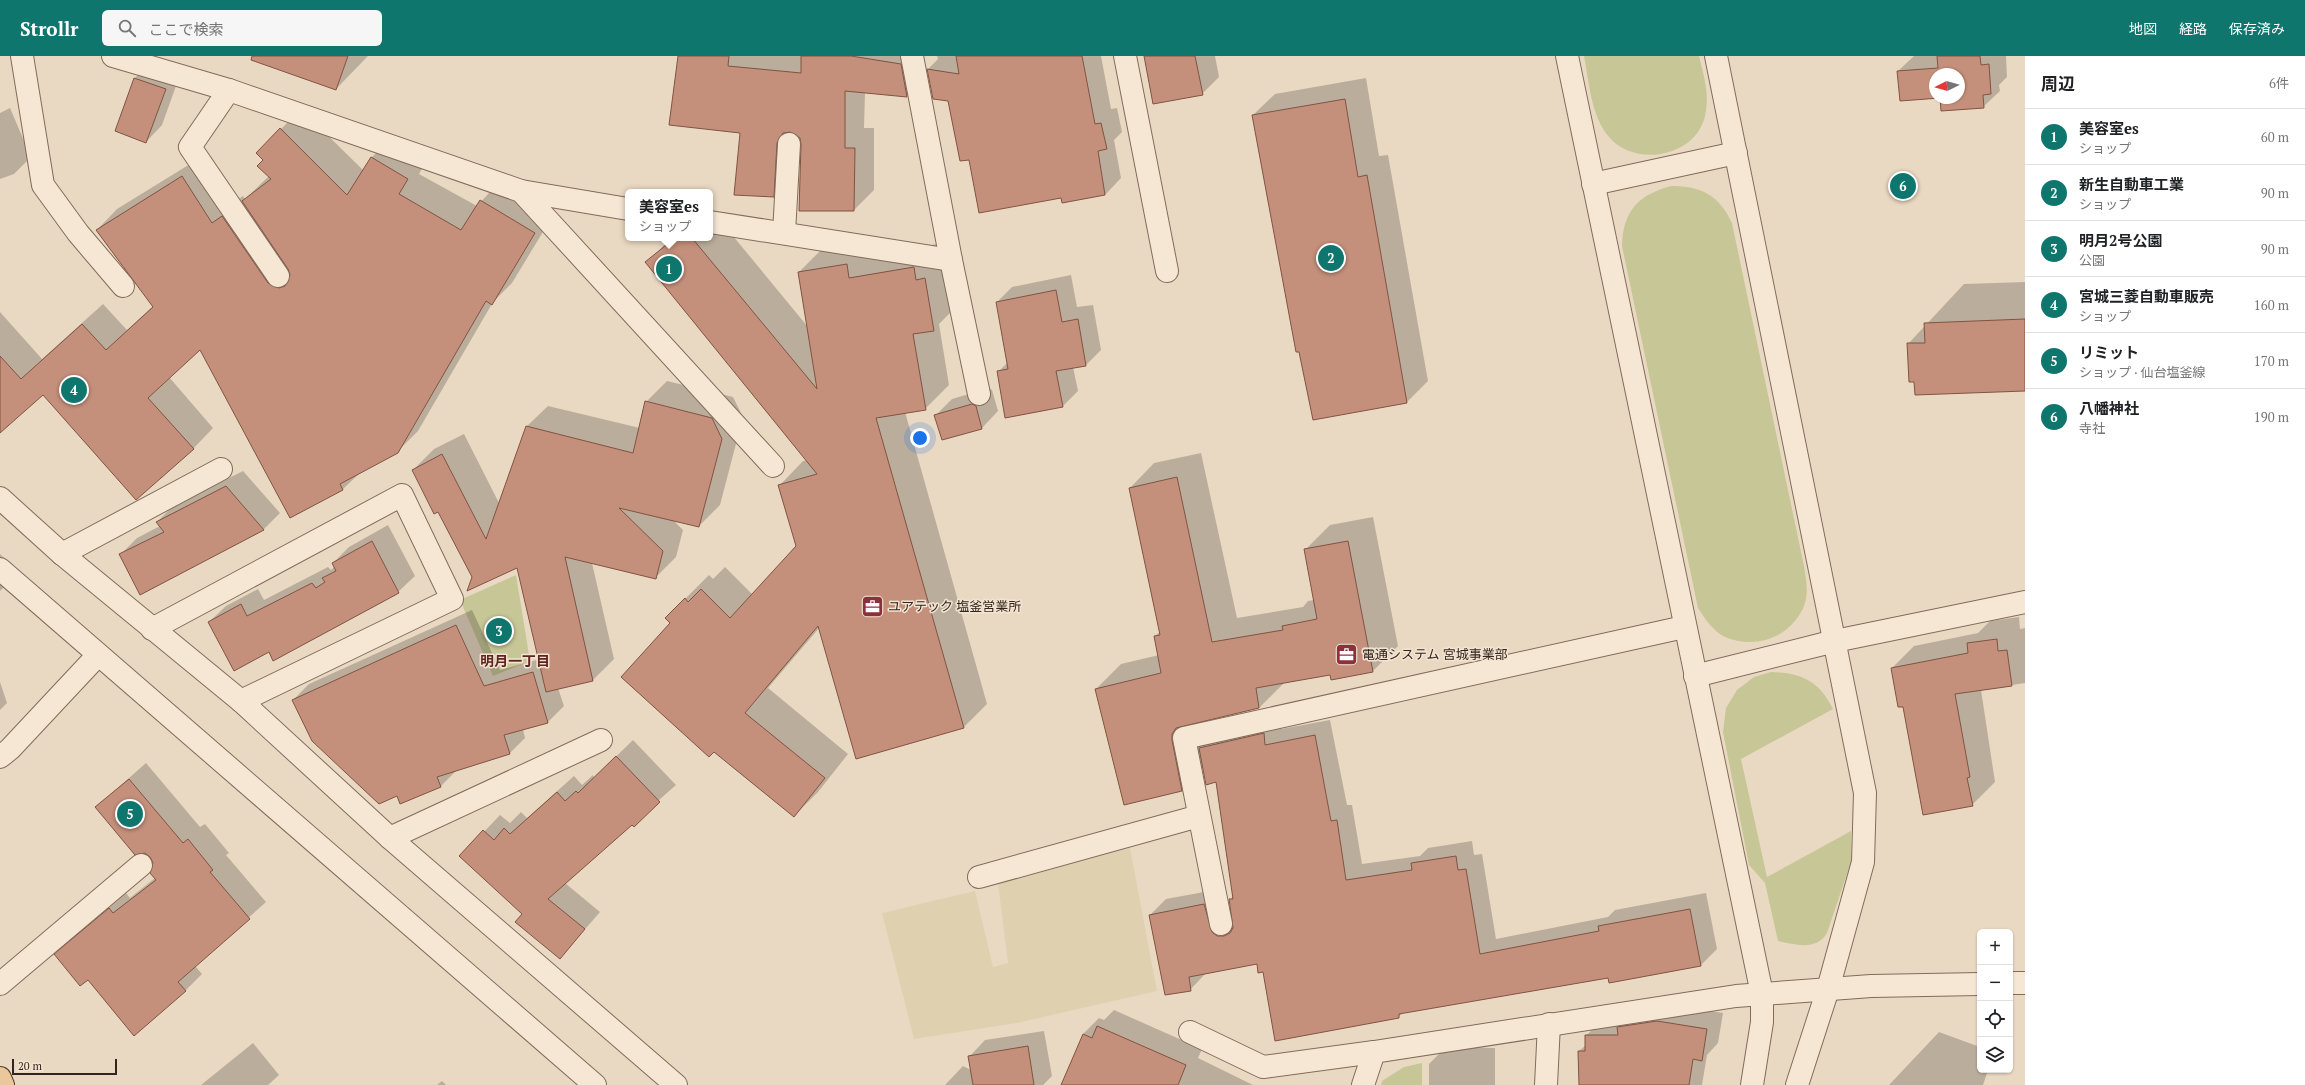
<!DOCTYPE html>
<html lang="ja">
<meta charset="utf-8">
<style>
body{margin:0;font-family:"PT Serif","Noto Sans JP",serif;background:#f6f6f6;color:#202124}
.controls{position:absolute;right:12px;bottom:12px;display:grid;overflow:hidden;border-radius:6px;box-shadow:0 1px 3px #0004}
.controls button{width:36px;height:36px;display:grid;place-items:center;padding:0;border:0;border-bottom:1px solid #e0e0e0;background:#fff;color:#202124;font:20px sans-serif}
.compass{position:absolute;left:1929px;top:12px;width:36px;height:36px;border-radius:50%;background:#fff;box-shadow:0 1px 3px #0004;rotate:265deg}
.scale{position:absolute;left:12px;bottom:10px;width:105px;box-sizing:border-box;padding-left:4px;border:2px solid #33251e;border-top:0;font-size:11px;line-height:14px;white-space:nowrap;color:#33251e;-webkit-text-stroke:3px #f2e4d1;paint-order:stroke}
.you{position:absolute;left:920px;top:382px;width:14px;height:14px;margin:-10px;border:3px solid #fff;border-radius:50%;background:#1a73e8;box-shadow:0 0 0 6px #1a73e833}
.badge{display:grid;place-items:center;width:26px;height:26px;border-radius:50%;background:#0f766e;color:#fff;font-size:13px;font-weight:700}
.pin{position:absolute;translate:-50% -50%;border:2px solid #fff;box-shadow:0 1px 4px #0006}
.popup{position:absolute;left:625px;top:133px;width:88px;height:52px;box-sizing:border-box;display:grid;place-content:center;border-radius:6px;background:#fff;filter:drop-shadow(0 1px 3px #0005);font-size:13px;white-space:nowrap;color:#757577}
.popup b{font-size:15px;color:#202124}
.popup::after{content:'';position:absolute;left:50%;top:100%;margin-left:-8px;border:8px solid transparent;border-top-color:#fff}
.list{margin:0;padding:0;list-style:none}
h2{display:flex;justify-content:space-between;align-items:center;height:52px;margin:0;padding:0 16px;font-size:17px}
h2 small{font-size:13px;font-weight:400;color:#757577}
.list li{display:grid;grid-template-columns:26px 1fr auto;gap:12px;align-items:center;box-sizing:border-box;height:56px;padding:0 16px;border-top:1px solid #e0e0e0}
.list b{display:block;font-size:15px;white-space:nowrap}
.list p{margin:0;font-size:13px;white-space:nowrap;color:#757577}
.list em{font-size:13px;font-style:normal;color:#757577}
.icon{flex:none;width:22px;height:22px;fill:none;stroke:currentColor;stroke-width:2;stroke-linecap:round;stroke-linejoin:round}
.map{position:relative;flex:none;width:2025px;height:1029px;overflow:hidden}
header{display:flex;align-items:center;gap:24px;box-sizing:border-box;height:56px;padding:0 20px;background:#0f766e;color:#fff}
header strong{font-size:19px}
nav{display:flex;gap:22px;margin-inline-start:auto;font-size:14px}
.search{width:280px;height:36px;background:#f6f6f6;display:flex;align-items:center;gap:10px;box-sizing:border-box;padding:0 14px;border-radius:6px;color:#757577;font-size:15px}
main{display:flex}
aside{flex:1;background:#fff}
.map>svg:first-child{display:block}
.farmland{fill:#dfd1b0}
.green{fill:#c7c697}
.shadow{fill:#0003}
.building{fill:#c5907b;stroke:#805343;fill-rule:evenodd}
.lines{fill:none;stroke-linecap:round;stroke-linejoin:round}
.minor-casing{stroke:#826b5b;stroke-width:24}
.major-casing{stroke:#503a2f;stroke-width:24}
.minor{stroke:#f6e7d5;stroke-width:22}
.major{stroke:#ebc89c;stroke-width:22}
.labels{text-anchor:middle;dominant-baseline:central;stroke-width:3;stroke-linejoin:round;paint-order:stroke}
.poi-label{font-size:13px;fill:#33251e;stroke:#f2e4d1;text-anchor:start}
.neighbourhood-label{font-size:14px;font-weight:bold;fill:#5d2521;stroke:#f2e4d1}
</style>
<header>
<strong>Strollr</strong>
<div class="search"><svg class="icon" aria-label="search" viewBox="0 0 24 24"><circle cx="10" cy="10" r="6"/><path d="M15 15l6 6"/></svg>ここで検索</div>
<nav><a>地図</a><a>経路</a><a>保存済み</a></nav>
</header>
<main>
<div class="map">
<svg width="2025" height="1029" viewBox="0 0 2025 1029">
<rect width="100%" height="100%" fill="#ead9c2"/>
<path class="farmland" d="M1130,792L1157,935L1017,967L914,983L882,857L975,835L993,911L1008,907L998,828L1068,806Z"/>
<g class="green">
<path d="M1584,0H1699C1704,20 1710,40 1705,60C1696,101 1635,112 1609,81C1591,60 1589,26 1584,0Z"/>
<path d="M1671,130C1701,130 1719,139 1732,167L1804,510C1806,523 1809,537 1804,550C1791,581 1756,594 1725,581C1713,575 1705,563 1698,552L1622,190C1623,155 1638,139 1671,130Z"/>
<path d="M516,519L530,605L493,620L460,544Z"/>
<path d="M1771,616C1802,617 1819,625 1833,653L1741,703L1767,821L1851,775V806L1827,877C1816,895 1796,889 1778,885L1765,827L1749,809L1723,676L1726,652L1737,634L1754,621Z"/>
<path d="M1422,1007V1029H1381L1382,1025L1404,1011Z"/>
</g>
<g class="shadow">
<path d="M264,0H368L336,33Z"/>
<path d="M679,0H923L927,20L907,40L865,36L864,72H874V134L854,154L802,89L801,82L797,77L793,120L773,140L741,76Z"/>
<path d="M937,0H1101L1111,53L1117,52L1122,76L1114,84L1121,122L1105,139L970,102L949,44L934,42L928,13L938,3Z"/>
<path d="M1145,0H1215L1219,21L1202,38Z"/>
<path d="M1914,0H2006L2007,21L1999,29L2000,35L1983,51L1941,42H1959V18H1935V41L1898,15Z"/>
<path d="M151,6L181,16L162,69L146,86L116,75L135,22Z"/>
<path d="M1366,22L1379,100L1388,99L1428,325L1406,347L1253,59L1275,38Z"/>
<path d="M10,52L31,101L14,118L0,123V57Z"/>
<path d="M301,53L364,115L372,101L392,81L428,102L419,118L477,150L501,124L555,156L512,227L493,246L418,375L397,396L361,416L343,433L290,460L200,292L169,321L213,372L193,393L43,338L0,376V256L42,303L103,248L127,274L153,250L97,174L117,153L203,100L233,147L243,140L245,143L269,120L264,104L257,97Z"/>
<path d="M710,152L808,271L799,216L823,192L873,199L937,188L957,250L939,268L949,329L925,353L905,356L987,648L964,671L820,571L768,632L848,698L818,736L794,760L666,562L709,519L713,523L725,511L753,539L797,491L780,429L803,405L808,404L647,207L671,182H710Z"/>
<path d="M1071,219L1077,251L1093,249L1101,294L1086,309L1073,311L1078,335L1063,350L998,316L1008,306L997,246L1012,231Z"/>
<path d="M2025,226V334L1915,325L1908,288L1964,228Z"/>
<path d="M667,325L733,341L743,361L720,449L699,470L673,464L683,474L676,501L655,522L592,507L614,603L593,624L558,632L564,650L548,666L523,673L525,682L509,698L457,714L441,730L398,739L293,644L309,628L472,554L500,614L540,603L518,511L473,521L439,454L413,414L434,393L464,378L499,447L526,371L548,350L640,372L646,346Z"/>
<path d="M989,332L992,334L998,355L982,372L943,383L936,359L952,343Z"/>
<path d="M1201,397L1237,562L1303,551L1308,545L1314,544L1305,494L1330,469L1373,461L1398,590L1373,615L1331,618L1284,627L1259,652L1197,665L1202,689L1216,676L1279,662L1281,673L1330,664L1347,749H1352L1362,808L1420,800L1428,792L1472,785L1474,799L1482,798L1496,883L1608,861L1615,854L1706,837L1717,893L1701,909L1609,921L1403,957L1398,961L1264,915L1258,906L1206,917L1190,934L1150,859L1166,843L1220,833L1227,860L1234,865L1230,844L1233,840L1217,725L1204,711L1181,734L1096,633L1121,608L1159,599L1155,580L1161,575L1130,432L1154,407Z"/>
<path d="M243,415L280,457L264,473L140,538L121,498L137,482L160,470L157,466L173,450Z"/>
<path d="M388,469L415,520L398,536L274,604L269,594L209,566L226,550L258,533L264,544L328,511L331,514L335,510L333,507L349,491Z"/>
<path d="M0,498L19,516L0,535Z"/>
<path d="M2019,561L2020,573L2025,572V627L1981,634L1995,726L1972,749L1904,649L1892,612L1914,590L1978,577L1990,565Z"/>
<path d="M0,626L7,647L0,654Z"/>
<path d="M633,684L676,729L565,827L600,856L560,902L523,858L461,800L500,759L510,767L521,756L527,762L574,720L582,729L593,719L594,722Z"/>
<path d="M146,707L200,771L205,768L229,797L226,799L266,846L195,910L202,918L185,935L88,923L56,899L126,837L130,842L155,822L154,807L151,800L96,751Z"/>
<path d="M1674,949L1723,957L1718,987L1707,999L1702,1029H1580L1579,995L1586,989V980L1602,963Z"/>
<path d="M1114,954L1202,993L1198,1002L1253,1029H1062L1083,978L1099,962L1104,964Z"/>
<path d="M1044,975L1052,1020L1043,1029H945L963,1010L971,1014L969,1001L985,984Z"/>
<path d="M1939,976L1980,991V1014H1988L1983,1029H1889Z"/>
<path d="M253,987L279,1019L268,1029H201Z"/>
<path d="M1446,991L1495,992V1029H1429V1008Z"/>
<path d="M442,1025L446,1029H437Z"/>
</g>
<g class="building">
<path d="M252,0H348L336,34L251,4Z"/>
<path d="M678,0H729L728,10L801,17V0H851L901,8L907,41L845,35V92H855L854,155H799L801,88L800,82L790,76L783,77L777,87L774,141L734,139L740,77L669,69Z"/>
<path d="M956,0H1082L1095,68L1101,67L1107,93L1098,95L1105,139L1062,147L1061,142L979,157L969,104L960,105L948,45L933,43L927,13L959,18Z"/>
<path d="M1144,0H1195L1203,39L1153,48Z"/>
<path d="M1937,0H1980L1981,9L1989,8L1991,38L1983,39L1984,52L1941,55L1940,42L1900,45L1897,15L1938,12ZM1935,18H1959V42H1935Z"/>
<path d="M134,22L166,33L146,87L115,75Z"/>
<path d="M1345,43L1358,121L1367,119L1407,347L1313,364L1299,296H1296L1252,59Z"/>
<path d="M280,72L347,139L371,101L408,123L399,138L461,174L480,144L535,177L492,249L486,245L398,397L340,428L343,434L290,462L200,294L148,342L194,393L136,444L43,339L0,377V300L21,323L82,268L106,294L153,251L96,174L182,120L212,167L222,160L268,227L279,232L285,230L290,219L288,213L242,145L271,123L257,110L263,104L256,97Z"/>
<path d="M675,182H692L817,333L798,216L847,208L849,222L914,211L916,224L925,222L934,275L913,278L926,354L876,362L964,672L856,703L818,570L745,657L825,722L794,761L714,696L709,701L621,621L670,567L665,562L685,542L688,546L701,533L730,562L796,490L778,429L817,418L645,206Z"/>
<path d="M1056,234L1062,266L1078,263L1086,310L1056,315L1063,351L1005,362L997,315L1008,313L996,246Z"/>
<path d="M2025,263V335L1915,339L1914,326H1909L1907,287H1925L1924,267Z"/>
<path d="M645,345L712,362L722,383L699,471L619,452L663,495L656,523L565,501L593,625L546,636L517,512L467,535L472,521L438,456L434,458L412,414L442,398L486,483L526,370L633,397Z"/>
<path d="M972,348L976,350L982,373L942,384L934,359Z"/>
<path d="M1177,421L1212,586L1283,574L1282,570L1317,563L1304,493L1348,485L1373,616L1331,624L1330,619L1256,632L1259,652L1176,672L1172,678V684L1182,735L1124,749L1095,633L1161,617L1154,580L1160,579L1129,432Z"/>
<path d="M226,430L264,474L140,539L119,498L164,476L156,466Z"/>
<path d="M372,485L399,537L273,605L269,596L234,615L208,566L241,548L247,560L312,527L316,532L325,526L322,522L336,515L332,507Z"/>
<path d="M456,569L484,630L533,616L548,667L504,679L510,698L437,721L441,731L400,748L397,740L379,748L312,685L292,644Z"/>
<path d="M1997,583L1998,595L2007,594L2012,630L1955,638L1970,721L1967,722L1973,750L1923,759L1903,651H1898L1891,612L1968,597L1967,587Z"/>
<path d="M1264,677L1265,689L1315,679L1331,765L1337,764L1346,824L1412,814L1411,807L1456,800L1458,814L1466,813L1480,898L1599,875L1598,870L1690,853L1701,910L1609,927L1608,922L1399,958V962L1275,985L1263,916L1258,917L1257,908L1189,921L1191,935L1165,939L1149,859L1204,848L1212,876L1217,880H1224L1230,877L1233,872L1229,843H1233L1216,726L1206,729L1199,692Z"/>
<path d="M616,700L660,746L634,771L632,769L548,843L585,873L560,903L515,866L522,858L459,800L483,774L494,784L504,772L510,778L557,736L565,745L576,735L578,737Z"/>
<path d="M129,723L183,787L188,783L213,814L210,816L250,863L178,926L186,935L134,980L88,924L80,930L54,898L109,852L113,857L156,824L150,817L153,807L150,801L145,797L135,799L95,751Z"/>
<path d="M1657,965L1707,973L1702,1005L1693,1003L1689,1029H1579L1578,995H1585V979H1618L1617,971Z"/>
<path d="M1097,970L1186,1009L1178,1029H1061L1083,978L1092,982Z"/>
<path d="M1028,990L1034,1029H973L968,1000Z"/>
</g>
<g class="lines">
<defs>
<g id="minor">
<path d="M22,0L43,129L78,177L123,230"/>
<path d="M113,0L229,34L521,135L773,410"/>
<path d="M912,0L951,204L979,338"/>
<path d="M1125,0L1167,215"/>
<path d="M1567,0L1762,938V966L1752,1029"/>
<path d="M1716,0L1865,737L1863,806L1828,933L1797,1029"/>
<path d="M229,34L190,91L278,220"/>
<path d="M1593,128L1736,97"/>
<path d="M521,135L628,153"/>
<path d="M710,166L951,204"/>
<path d="M784,177L789,88"/>
<path d="M0,442L62,498L241,645L390,782L676,1029"/>
<path d="M62,498L221,413"/>
<path d="M0,513L595,1029"/>
<path d="M152,573L402,439L452,543L241,645"/>
<path d="M1695,620L1835,585L2025,546"/>
<path d="M0,701L10,693L98,599"/>
<path d="M390,782L601,684"/>
<path d="M979,821L1199,760"/>
<path d="M1221,868L1184,682L1684,571"/>
<path d="M2010,927H2025"/>
<path d="M0,928L141,809"/>
<path d="M1190,976L1263,1011L1374,996"/>
<path d="M1363,1029L1374,996L1736,940L1871,930L1980,928"/>
<path d="M1546,1029L1549,968"/>
</g>
<path id="major" d="M0,1022L3,1029"/>
</defs>
<use href="#minor" class="minor-casing"/>
<use href="#major" class="major-casing"/>
<use href="#minor" class="minor"/>
<use href="#major" class="major"/>
</g>
<defs>
<symbol id="office-square" viewBox="-11 -11 22 22"><rect x="-9" y="-9" width="18" height="18" rx="4" fill="#8d303d" stroke="#f2e4d1"/><path d="M-6-3h4V-5.5h4V-3h4V5H-6ZM-1-4.5V-3h2v-1.5ZM-6 0V1H6V0Z" fill="#fff"/></symbol>
</defs>
<g fill-rule="evenodd">
<use href="#office-square" x="860" y="538" width="25" height="25"/>
<use href="#office-square" x="1334" y="586" width="25" height="25"/>
</g>
<g class="labels">
<g class="poi-label">
<text x="888" y="550">ユアテック 塩釜営業所</text>
<text x="1362" y="598">電通システム 宮城事業部</text>
</g>
<g class="neighbourhood-label">
<text x="515" y="604">明月一丁目</text>
</g>
</g>
</svg>
<div class="controls">
<button>+</button>
<button>−</button>
<button><svg class="icon" aria-label="locate" viewBox="0 0 24 24"><circle cx="12" cy="12" r="6"/><path d="M12 2v4M12 18v4M2 12h4M18 12h4"/></svg></button>
<button><svg class="icon" aria-label="layers" viewBox="0 0 24 24"><path d="M12 4l9 5-9 5-9-5zM3 14l9 5 9-5"/></svg></button>
</div>
<svg class="compass" viewBox="-18 -18 36 36"><path d="M0-13l5 13h-10z" fill="#e53935"/><path d="M0 13l5-13h-10z" fill="#757577"/></svg>
<div class="scale">20 m</div>
<div class="you"></div>
<div class="pin badge" style="left:669px;top:213px">1</div>
<div class="popup"><b>美容室es</b>ショップ</div>
<div class="pin badge" style="left:1331px;top:202px">2</div>
<div class="pin badge" style="left:499px;top:575px">3</div>
<div class="pin badge" style="left:74px;top:334px">4</div>
<div class="pin badge" style="left:130px;top:758px">5</div>
<div class="pin badge" style="left:1903px;top:130px">6</div>
</div>
<aside>
<h2>周辺<small>6件</small></h2>
<ul class="list">
<li><span class="badge">1</span><div><b>美容室es</b><p>ショップ</p></div><em>60 m</em></li>
<li><span class="badge">2</span><div><b>新生自動車工業</b><p>ショップ</p></div><em>90 m</em></li>
<li><span class="badge">3</span><div><b>明月2号公園</b><p>公園</p></div><em>90 m</em></li>
<li><span class="badge">4</span><div><b>宮城三菱自動車販売</b><p>ショップ</p></div><em>160 m</em></li>
<li><span class="badge">5</span><div><b>リミット</b><p>ショップ · 仙台塩釜線</p></div><em>170 m</em></li>
<li><span class="badge">6</span><div><b>八幡神社</b><p>寺社</p></div><em>190 m</em></li>
</ul>
</aside>
</main>
